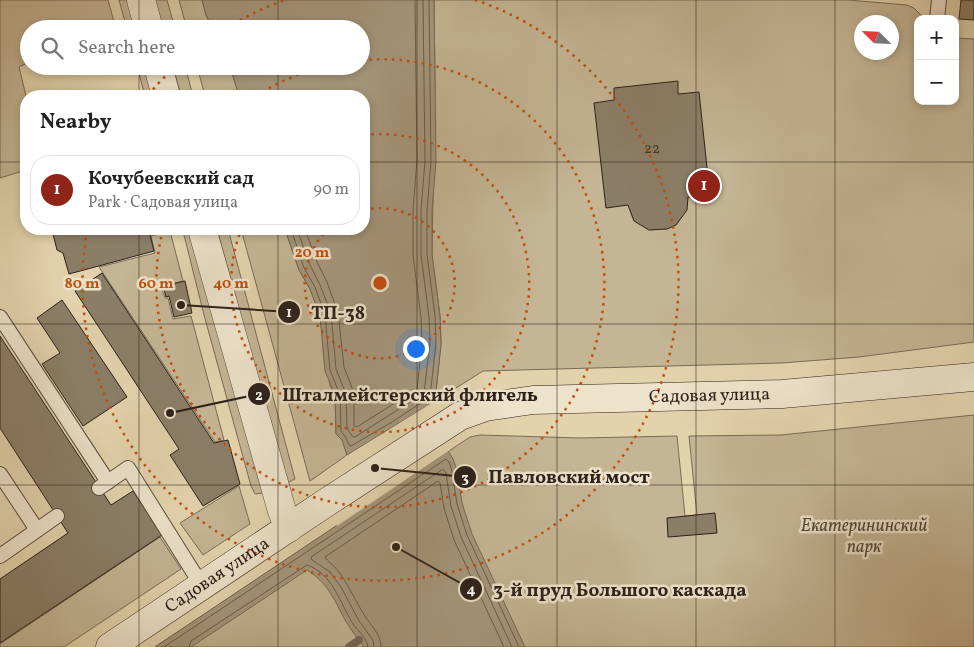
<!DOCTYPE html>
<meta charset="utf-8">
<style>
body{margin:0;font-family:Vollkorn,serif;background:#f2f2f2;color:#202124}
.controls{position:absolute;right:15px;top:15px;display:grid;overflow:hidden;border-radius:10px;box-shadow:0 2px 8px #0003}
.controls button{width:45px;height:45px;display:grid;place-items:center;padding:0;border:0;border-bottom:1px solid #e0e0e0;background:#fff;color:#202124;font:25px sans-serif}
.compass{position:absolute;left:854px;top:15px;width:45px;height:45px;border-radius:50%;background:#fff;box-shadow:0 2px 8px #0003;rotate:294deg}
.you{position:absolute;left:415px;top:348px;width:18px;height:18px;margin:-12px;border:4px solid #fff;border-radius:50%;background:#1a73e8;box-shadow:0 0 0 8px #1a73e833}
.badge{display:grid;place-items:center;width:32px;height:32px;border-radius:50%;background:#8f2418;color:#fff;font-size:16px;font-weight:700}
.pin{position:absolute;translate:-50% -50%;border:2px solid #fff;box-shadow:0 1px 5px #0006}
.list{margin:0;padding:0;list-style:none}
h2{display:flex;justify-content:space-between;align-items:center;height:65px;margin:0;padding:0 20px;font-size:21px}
h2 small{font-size:16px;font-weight:400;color:#757577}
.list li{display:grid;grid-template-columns:32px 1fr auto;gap:15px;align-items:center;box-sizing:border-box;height:70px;margin:0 10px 10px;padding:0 10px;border:1px solid #e0e0e0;border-radius:20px}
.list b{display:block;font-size:19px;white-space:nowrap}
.list p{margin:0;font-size:16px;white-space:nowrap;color:#757577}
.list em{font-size:16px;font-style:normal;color:#757577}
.icon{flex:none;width:28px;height:28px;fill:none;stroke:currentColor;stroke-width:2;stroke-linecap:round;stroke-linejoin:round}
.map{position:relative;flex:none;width:974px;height:647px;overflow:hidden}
.search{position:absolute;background:#fff;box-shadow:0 2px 8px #0003;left:20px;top:20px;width:350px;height:55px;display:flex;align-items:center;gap:12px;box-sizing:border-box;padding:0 18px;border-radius:28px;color:#757577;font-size:19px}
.panel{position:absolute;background:#fff;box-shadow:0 2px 8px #0003;left:20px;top:90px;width:350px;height:145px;border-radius:20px}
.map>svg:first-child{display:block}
.green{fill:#c4b594;stroke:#786b58;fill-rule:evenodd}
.water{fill:#a5967b;stroke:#756755}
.pier{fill:#e3d3ad}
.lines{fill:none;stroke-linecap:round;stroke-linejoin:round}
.shore{stroke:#685c4b;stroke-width:1}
.stream{stroke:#756755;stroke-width:8}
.building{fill:#8b7e67;stroke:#2c211b}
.lane-casing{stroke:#5a4e40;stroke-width:16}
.street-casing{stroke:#5a4e40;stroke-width:29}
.secondary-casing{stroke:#2c211b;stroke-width:29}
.lane{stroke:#ede2ca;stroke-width:14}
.street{stroke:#ede2ca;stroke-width:28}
.secondary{stroke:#ede2ca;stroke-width:28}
.grid{fill:none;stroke:#2c211b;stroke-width:1;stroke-opacity:0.55}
.ring{fill:none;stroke:#c24e0f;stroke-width:2.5;stroke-dasharray:2.5 5}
.labels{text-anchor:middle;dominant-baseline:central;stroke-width:5;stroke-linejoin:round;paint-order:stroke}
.number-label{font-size:15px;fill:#44382e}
.street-label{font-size:18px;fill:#2c211b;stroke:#ede2ca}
.park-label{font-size:18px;font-style:italic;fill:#524639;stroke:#ede2ca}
.centre{fill:#c24e0f;stroke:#ede2ca;stroke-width:2.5}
.ring-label{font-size:15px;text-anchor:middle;font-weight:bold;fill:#c24e0f;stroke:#ede2ca;stroke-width:5;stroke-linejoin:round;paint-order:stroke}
.leader{fill:none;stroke:#2c211b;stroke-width:2}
.callout-dot{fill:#2c211b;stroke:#ede2ca;stroke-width:2}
.mark-label{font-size:15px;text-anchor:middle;font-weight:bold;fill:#fff}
.callout-label{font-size:19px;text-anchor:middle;font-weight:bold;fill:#2c211b;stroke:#ede2ca;stroke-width:5;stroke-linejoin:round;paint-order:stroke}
</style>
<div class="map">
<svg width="974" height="647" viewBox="0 0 974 647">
<rect width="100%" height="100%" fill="#e3d3ad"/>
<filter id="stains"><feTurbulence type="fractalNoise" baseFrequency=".004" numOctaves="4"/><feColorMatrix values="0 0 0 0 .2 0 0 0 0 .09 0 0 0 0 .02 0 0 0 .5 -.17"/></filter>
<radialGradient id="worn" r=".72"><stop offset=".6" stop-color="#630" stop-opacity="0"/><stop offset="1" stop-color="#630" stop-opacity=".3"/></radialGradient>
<g class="green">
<path d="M0,0H108L116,29H29V62L19,67L26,96V170L0,178Z"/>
<path d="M119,0H128L135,29H127Z"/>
<path d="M155,0H167L175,29H163Z"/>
<path d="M179,0H202L206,15L213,29H187Z"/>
<path d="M434,0H848L907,5L914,8L925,19H918V101H955V38L974,39V342L859,357L782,363L483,371L435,401L441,344L440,316L432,255L435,85ZM862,22H892V52H862Z"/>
<path d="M137,66H146L154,96H145Z"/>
<path d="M173,66H185L193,96H181Z"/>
<path d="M197,66H230L239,96H205Z"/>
<path d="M184,229H190L263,493L255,494L251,486L204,315L183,231Z"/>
<path d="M217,229H228L295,479L287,483Z"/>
<path d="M241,229H285L299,270L310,289L320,316L330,386L335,395L336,434L342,440L347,455L310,481Z"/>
<path d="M170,231L183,281L161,287L165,298H168L173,319L191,316L224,440L215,442L99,267L155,253L151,236Z"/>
<path d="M974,415V647H155L470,437L480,435L580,438L677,436L685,516L697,515L689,436L781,435Z"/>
<path d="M239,486L250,524L203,555L180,523Z"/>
<path d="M160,537L181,569L64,647H0V644Z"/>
</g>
<g class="water">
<path d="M202,0H434L436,161L432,211V255L440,316L441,344L435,401L347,455L342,440L336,434L335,395L325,371L320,316L310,289L299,270L285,229H364V96H239L230,66H361V29H213L206,15Z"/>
<path d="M448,451L453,459L457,470L462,503L472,534L525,647H364C357,638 351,630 345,620C334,599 328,583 307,570L191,647H155Z"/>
</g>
<g class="pier">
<path d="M435,401L436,403L396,429L348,457H345Z"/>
<path d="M446,449L450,450L337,526L335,523Z"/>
</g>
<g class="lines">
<g class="shore">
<path d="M291,229L304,268L315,287L325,315L330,370L340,395L341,431L346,438L349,445L351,446L392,422L430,397L436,343L435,316L427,255V211L431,161L429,0"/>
<path d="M297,229L310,265L320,285L331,313L336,369L346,394L347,428L352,436L355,437L424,393L430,343L429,317L421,255V210L425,161L423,0"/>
<path d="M305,229L317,262L327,282L338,313L344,367L354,393V426L357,427L417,389L422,343L421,318L413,255V210L417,160L415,0"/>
<path d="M164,647L446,459L449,462L452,471L457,504L467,535L519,647"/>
<path d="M189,647L191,641L307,565C333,574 340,603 353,624C358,631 367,638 368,647"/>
<path d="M374,647L373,640L359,621L341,587L330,572L312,560L311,557L443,469L446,473L451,506L461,537L512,647"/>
<path d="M381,647C381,634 371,626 365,616C355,601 349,585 338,571C334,565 328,562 325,557L438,481L440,483L444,508L454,540L504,647"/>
</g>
<path class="stream" d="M349,647L359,640"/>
</g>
<g class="building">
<path d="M961,0H974V20L959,19Z"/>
<path d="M678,81V94L699,92L710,196L688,197L687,210L676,225L667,229L649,230L634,221L628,205L606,208L594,103L614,100V88Z"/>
<path d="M55,229H166L167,231L150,235L154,251L69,274L63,253L57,250L53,234Z"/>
<path d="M102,273L214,443L228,440L240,484L203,506L170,455L179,449L75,291Z"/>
<path d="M185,281L192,313L174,317L169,296L166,297L163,286Z"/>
<path d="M62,300L127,397L83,426L42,364L60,353L37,318Z"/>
<path d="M0,336L111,505L133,491L162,535L0,643V579L68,533L0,428Z"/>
<path d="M715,513L717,533L668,537L667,518Z"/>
</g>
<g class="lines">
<defs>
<g id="lane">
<path d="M937,19L939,0"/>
<path d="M0,317L108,482"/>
<path d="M0,474L37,530"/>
<path d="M99,488L128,468L202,586"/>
<path d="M0,556L57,516"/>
</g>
<g id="street">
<path d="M141,0L149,29"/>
<path d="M158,66L166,96"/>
<path d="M202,229L282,511L289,528"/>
</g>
<g id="secondary">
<path id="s1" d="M110,647L324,504L460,416L485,407L533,400L782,394L974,377"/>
</g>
</defs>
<use href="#lane" class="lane-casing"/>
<use href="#street" class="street-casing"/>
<use href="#secondary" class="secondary-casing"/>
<use href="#lane" class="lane"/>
<use href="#street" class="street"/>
<use href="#secondary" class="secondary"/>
</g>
<path class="grid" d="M139,0V29M278,0V29M417,0V647M557,0V647M696,0V647M835,0V647M139,66V96M278,66V96M0,162H26M364,162H974M139,229V647M278,229V647M0,324H974M0,485H974"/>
<g class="ring">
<path d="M364 210A75 75 0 1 1 328 229"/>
<path d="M364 135A149 149 0 1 1 241 230"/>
<path d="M256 96A224 224 0 0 1 322 67M362 60A224 224 0 1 1 163 229"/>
<path d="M148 95A298 298 0 0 1 175 67M227 28A298 298 0 0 1 285 0M475 0A298 298 0 1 1 87 231"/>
</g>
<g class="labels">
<g class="number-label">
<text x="652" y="149">22</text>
</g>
<g class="street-label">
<text stroke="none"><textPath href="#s1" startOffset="671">Садовая улица</textPath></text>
<text stroke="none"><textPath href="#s1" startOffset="129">Садовая улица</textPath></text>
</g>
<g class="park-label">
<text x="864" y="526">Екатерининский<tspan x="864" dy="21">парк</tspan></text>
</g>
</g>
<circle cx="380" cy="283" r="8" class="centre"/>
<g class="ring-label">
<text x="312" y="257">20 m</text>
<text x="82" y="288">80 m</text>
<text x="156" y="288">60 m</text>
<text x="231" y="288">40 m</text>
</g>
<path class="leader" d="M181 305L289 312M170 413L259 394M375 468L465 477M396 547L471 589"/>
<g class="callout-dot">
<circle cx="181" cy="305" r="5"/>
<circle cx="170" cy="413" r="5"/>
<circle cx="375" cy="468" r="5"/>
<circle cx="396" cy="547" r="5"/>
<circle cx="289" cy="312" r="12"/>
<circle cx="259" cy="394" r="12"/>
<circle cx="465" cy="477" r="12"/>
<circle cx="471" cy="589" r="12"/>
</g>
<g class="mark-label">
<text x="289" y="317">1</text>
<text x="259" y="400">2</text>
<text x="465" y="482">3</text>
<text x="471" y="594">4</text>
</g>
<g class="callout-label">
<text x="338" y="319">ТП-38</text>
<text x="410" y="401">Шталмейстерский флигель</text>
<text x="569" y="483">Павловский мост</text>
<text x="620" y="596">3-й пруд Большого каскада</text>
</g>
<rect width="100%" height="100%" filter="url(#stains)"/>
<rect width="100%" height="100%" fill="url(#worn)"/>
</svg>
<div class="controls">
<button>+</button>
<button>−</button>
</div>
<svg class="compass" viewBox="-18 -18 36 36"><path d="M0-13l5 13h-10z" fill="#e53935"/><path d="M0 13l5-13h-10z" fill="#757577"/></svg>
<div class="you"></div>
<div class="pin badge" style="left:704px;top:186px">1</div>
<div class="search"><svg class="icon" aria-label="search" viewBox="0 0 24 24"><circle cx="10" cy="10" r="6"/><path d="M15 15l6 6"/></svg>Search here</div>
<section class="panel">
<h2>Nearby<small></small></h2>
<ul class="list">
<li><span class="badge">1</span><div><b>Кочубеевский сад</b><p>Park · Садовая улица</p></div><em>90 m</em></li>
</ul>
</section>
</div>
